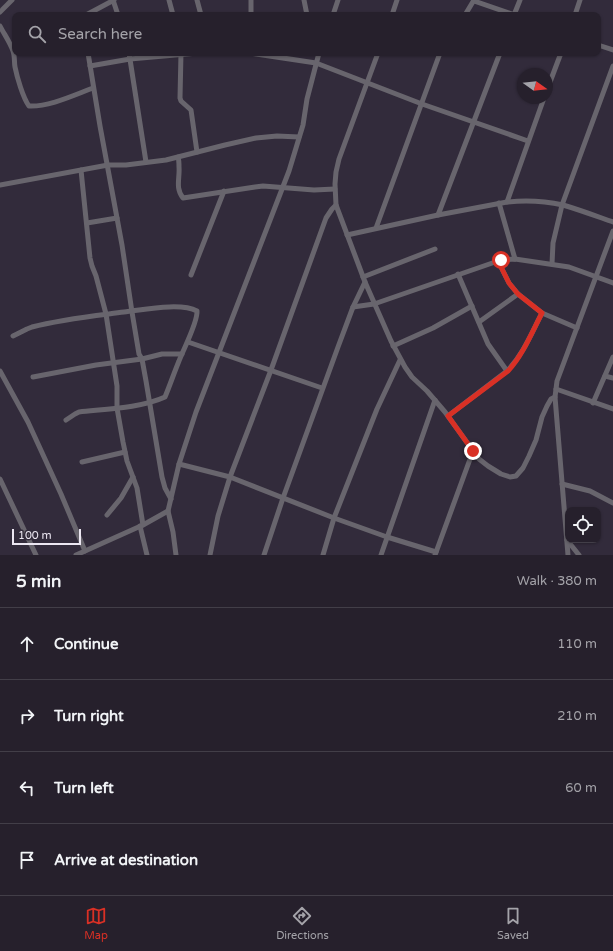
<!DOCTYPE html>
<meta charset="utf-8">
<style>
body{margin:0;font-family:"Varela Round",sans-serif;background:#322d38;color:#f1f3f6}
.controls{position:absolute;right:12px;bottom:12px;display:grid;overflow:hidden;border-radius:8px;box-shadow:0 1px 3px #0004}
.controls button{width:36px;height:36px;display:grid;place-items:center;padding:0;border:0;border-bottom:1px solid #423e48;background:#26202c;color:#f1f3f6;font:20px sans-serif}
.compass{position:absolute;left:517px;top:68px;width:36px;height:36px;border-radius:50%;background:#26202c;box-shadow:0 1px 3px #0004;rotate:105deg}
.scale{position:absolute;left:12px;bottom:10px;width:69px;box-sizing:border-box;padding-left:4px;border:2px solid #ece7f2;border-top:0;font-size:11px;line-height:14px;white-space:nowrap;color:#ece7f2;-webkit-text-stroke:3px #322b3b;paint-order:stroke}
.stop{position:absolute;width:12px;height:12px;margin:-9px;border:3px solid #d93025;border-radius:50%;background:#fff}
.stop.end{background:#d93025;border-color:#fff;box-shadow:0 1px 4px #0008}
.list{margin:0;padding:0;list-style:none}
h2{display:flex;justify-content:space-between;align-items:center;height:52px;margin:0;padding:0 16px;font-size:17px}
h2 small{font-size:13px;font-weight:400;color:#a4a3a9}
.list li{display:grid;grid-template-columns:26px 1fr auto;gap:12px;align-items:center;box-sizing:border-box;height:72px;padding:0 16px;border-top:1px solid #423e48}
.list b{display:block;font-size:15px;white-space:nowrap}
.list em{font-size:13px;font-style:normal;color:#a4a3a9}
.icon{flex:none;width:22px;height:22px;fill:none;stroke:currentColor;stroke-width:2;stroke-linecap:round;stroke-linejoin:round}
.map{position:relative;flex:none;width:613px;height:555px;overflow:hidden}
.search{position:absolute;background:#26202c;box-shadow:0 1px 3px #0004;left:12px;right:12px;top:12px;height:44px;display:flex;align-items:center;gap:10px;box-sizing:border-box;padding:0 14px;border-radius:8px;color:#a4a3a9;font-size:15px}
.sheet{height:340px;background:#26202c}
nav{display:flex;justify-content:space-around;align-items:center;box-sizing:border-box;height:56px;border-top:1px solid #423e48;background:#26202c;font-size:11px;color:#a4a3a9}
nav a{display:grid;justify-items:center;gap:2px}
nav .on{color:#d93025}
.map>svg:first-child{display:block}
.lines{fill:none;stroke-linecap:round;stroke-linejoin:round}
.minor{stroke:#68656d;stroke-width:5}
.route{stroke:#d93025;stroke-width:5}
</style>
<div class="map">
<svg width="613" height="555" viewBox="0 0 613 555">
<rect width="100%" height="100%" fill="#322b3b"/>
<g class="lines">
<g class="minor">
<path d="M113,0L118,15"/>
<path d="M169,0L173,15"/>
<path d="M197,0L201,15"/>
<path d="M304,0L307,15"/>
<path d="M474,1L515,15"/>
<path d="M0,12L12,0"/>
<path d="M86,15L114,0"/>
<path d="M251,15V0"/>
<path d="M333,15L338,0"/>
<path d="M392,15L397,0"/>
<path d="M465,15L474,0"/>
<path d="M514,15L520,0"/>
<path d="M575,15L580,0"/>
<path d="M0,26C4,34 10,42 13,51C15,56 14,62 15,67C17,77 23,98 29,106C49,107 74,95 93,88"/>
<path d="M598,45L613,50"/>
<path d="M88,53L100,126L122,245L132,312L139,354L142,359L146,381L162,477L165,488L171,499"/>
<path d="M129,53L146,162"/>
<path d="M181,53L180,98L181,101L191,110L197,152"/>
<path d="M250,53L316,63L422,104L528,141"/>
<path d="M378,53L339,159L336,172L335,184L336,205L365,282L391,341L405,367L412,377L427,391L445,412L479,459L488,466L501,474L510,477L516,476L523,468L529,456L536,440L542,417L547,406L551,399L555,397"/>
<path d="M90,66L130,59L198,53"/>
<path d="M547,90L561,53"/>
<path d="M178,157C179,160 179,163 179,167C180,178 175,188 183,198L255,187L263,186L314,190L335,189"/>
<path d="M81,170L90,258L92,266L96,276L106,314L117,386V408L123,442L127,461L137,488L143,525"/>
<path d="M0,185L108,165H126L166,160L225,145L256,138L277,136L299,137"/>
<path d="M507,202L544,98"/>
<path d="M499,203L515,259"/>
<path d="M438,215L500,53"/>
<path d="M87,223L117,218"/>
<path d="M376,228L440,53"/>
<path d="M347,235L438,215L507,202C525,200 545,201 563,205C580,210 596,216 613,222"/>
<path d="M498,261L509,283L518,294L542,313L577,328"/>
<path d="M552,264L553,243L562,205L613,66"/>
<path d="M458,274L488,344L507,371"/>
<path d="M191,275L224,191"/>
<path d="M363,277L435,249"/>
<path d="M353,307L374,304L501,260L515,259L569,267L613,283"/>
<path d="M479,322L518,294"/>
<path d="M13,336L27,329L32,327C62,319 93,316 124,312C143,310 180,302 197,311C198,322 183,350 179,361C174,373 170,385 165,397C141,408 106,409 79,412L75,414L66,420"/>
<path d="M188,342L322,388"/>
<path d="M393,346L433,328L472,306"/>
<path d="M0,371L28,422L61,494L85,551"/>
<path d="M605,376L613,378"/>
<path d="M33,377L96,365L142,359L162,354H182"/>
<path d="M556,389L613,409"/>
<path d="M593,403L613,357"/>
<path d="M448,416L507,371C523,355 532,332 542,313"/>
<path d="M82,462L125,452"/>
<path d="M179,464L230,477L334,518L387,537L436,552"/>
<path d="M0,479L36,555"/>
<path d="M562,484L590,491L613,503"/>
<path d="M107,515L121,498L133,477"/>
<path d="M140,526L147,555"/>
<path d="M567,540L579,555"/>
<path d="M76,555L143,525L168,511"/>
<path d="M176,555L173,532L168,511L179,464L196,412L289,171L303,125L307,99L319,53"/>
<path d="M210,555L218,516L230,477L271,370L326,218L332,209L336,205"/>
<path d="M264,555L283,498L338,347L353,307L365,282"/>
<path d="M323,555L334,518L377,409L400,360"/>
<path d="M381,555L435,400"/>
<path d="M435,555L473,451"/>
<path d="M568,555L555,397L557,381L613,231"/>
</g>
</g>
<g class="lines">
<path class="route" d="M473,451L448,416L508,371C523,355 532,332 542,313L518,294L509,283L498,261L501,260"/>
</g>
</svg>
<div class="controls">
<button><svg class="icon" aria-label="locate" viewBox="0 0 24 24"><circle cx="12" cy="12" r="6"/><path d="M12 2v4M12 18v4M2 12h4M18 12h4"/></svg></button>
</div>
<svg class="compass" viewBox="-18 -18 36 36"><path d="M0-13l5 13h-10z" fill="#e53935"/><path d="M0 13l5-13h-10z" fill="#a4a3a9"/></svg>
<div class="scale">100 m</div>
<div class="stop" style="left:501px;top:260px"></div>
<div class="stop end" style="left:473px;top:451px"></div>
<div class="search"><svg class="icon" aria-label="search" viewBox="0 0 24 24"><circle cx="10" cy="10" r="6"/><path d="M15 15l6 6"/></svg>Search here</div>
</div>
<section class="sheet">
<h2>5 min<small>Walk · 380 m</small></h2>
<ul class="list">
<li><svg class="icon" aria-label="ahead" viewBox="0 0 24 24"><path d="M12 20V5M6 11l6-6 6 6"/></svg><div><b>Continue</b></div><em>110 m</em></li>
<li><svg class="icon" aria-label="right" viewBox="0 0 24 24"><path d="M7 20v-9h11M14 6l5 5-5 5"/></svg><div><b>Turn right</b></div><em>210 m</em></li>
<li><svg class="icon" aria-label="left" viewBox="0 0 24 24"><path d="M17 20v-9H6M10 6l-5 5 5 5"/></svg><div><b>Turn left</b></div><em>60 m</em></li>
<li><svg class="icon" aria-label="arrive" viewBox="0 0 24 24"><path d="M6 21V4h12l-3 4 3 4H6"/></svg><div><b>Arrive at destination</b></div></li>
</ul>
</section>
<nav>
<a class="on"><svg class="icon" aria-label="map" viewBox="0 0 24 24"><path d="M3 6l6-2 6 2 6-2v14l-6 2-6-2-6 2zM9 4v14M15 6v14"/></svg>Map</a>
<a><svg class="icon" aria-label="directions" viewBox="0 0 24 24"><path d="M12 3l9 9-9 9-9-9zM9 14v-3h6M13 9l2 2-2 2"/></svg>Directions</a>
<a><svg class="icon" aria-label="saved" viewBox="0 0 24 24"><path d="M7 4h10v16l-5-4-5 4z"/></svg>Saved</a>
</nav>
